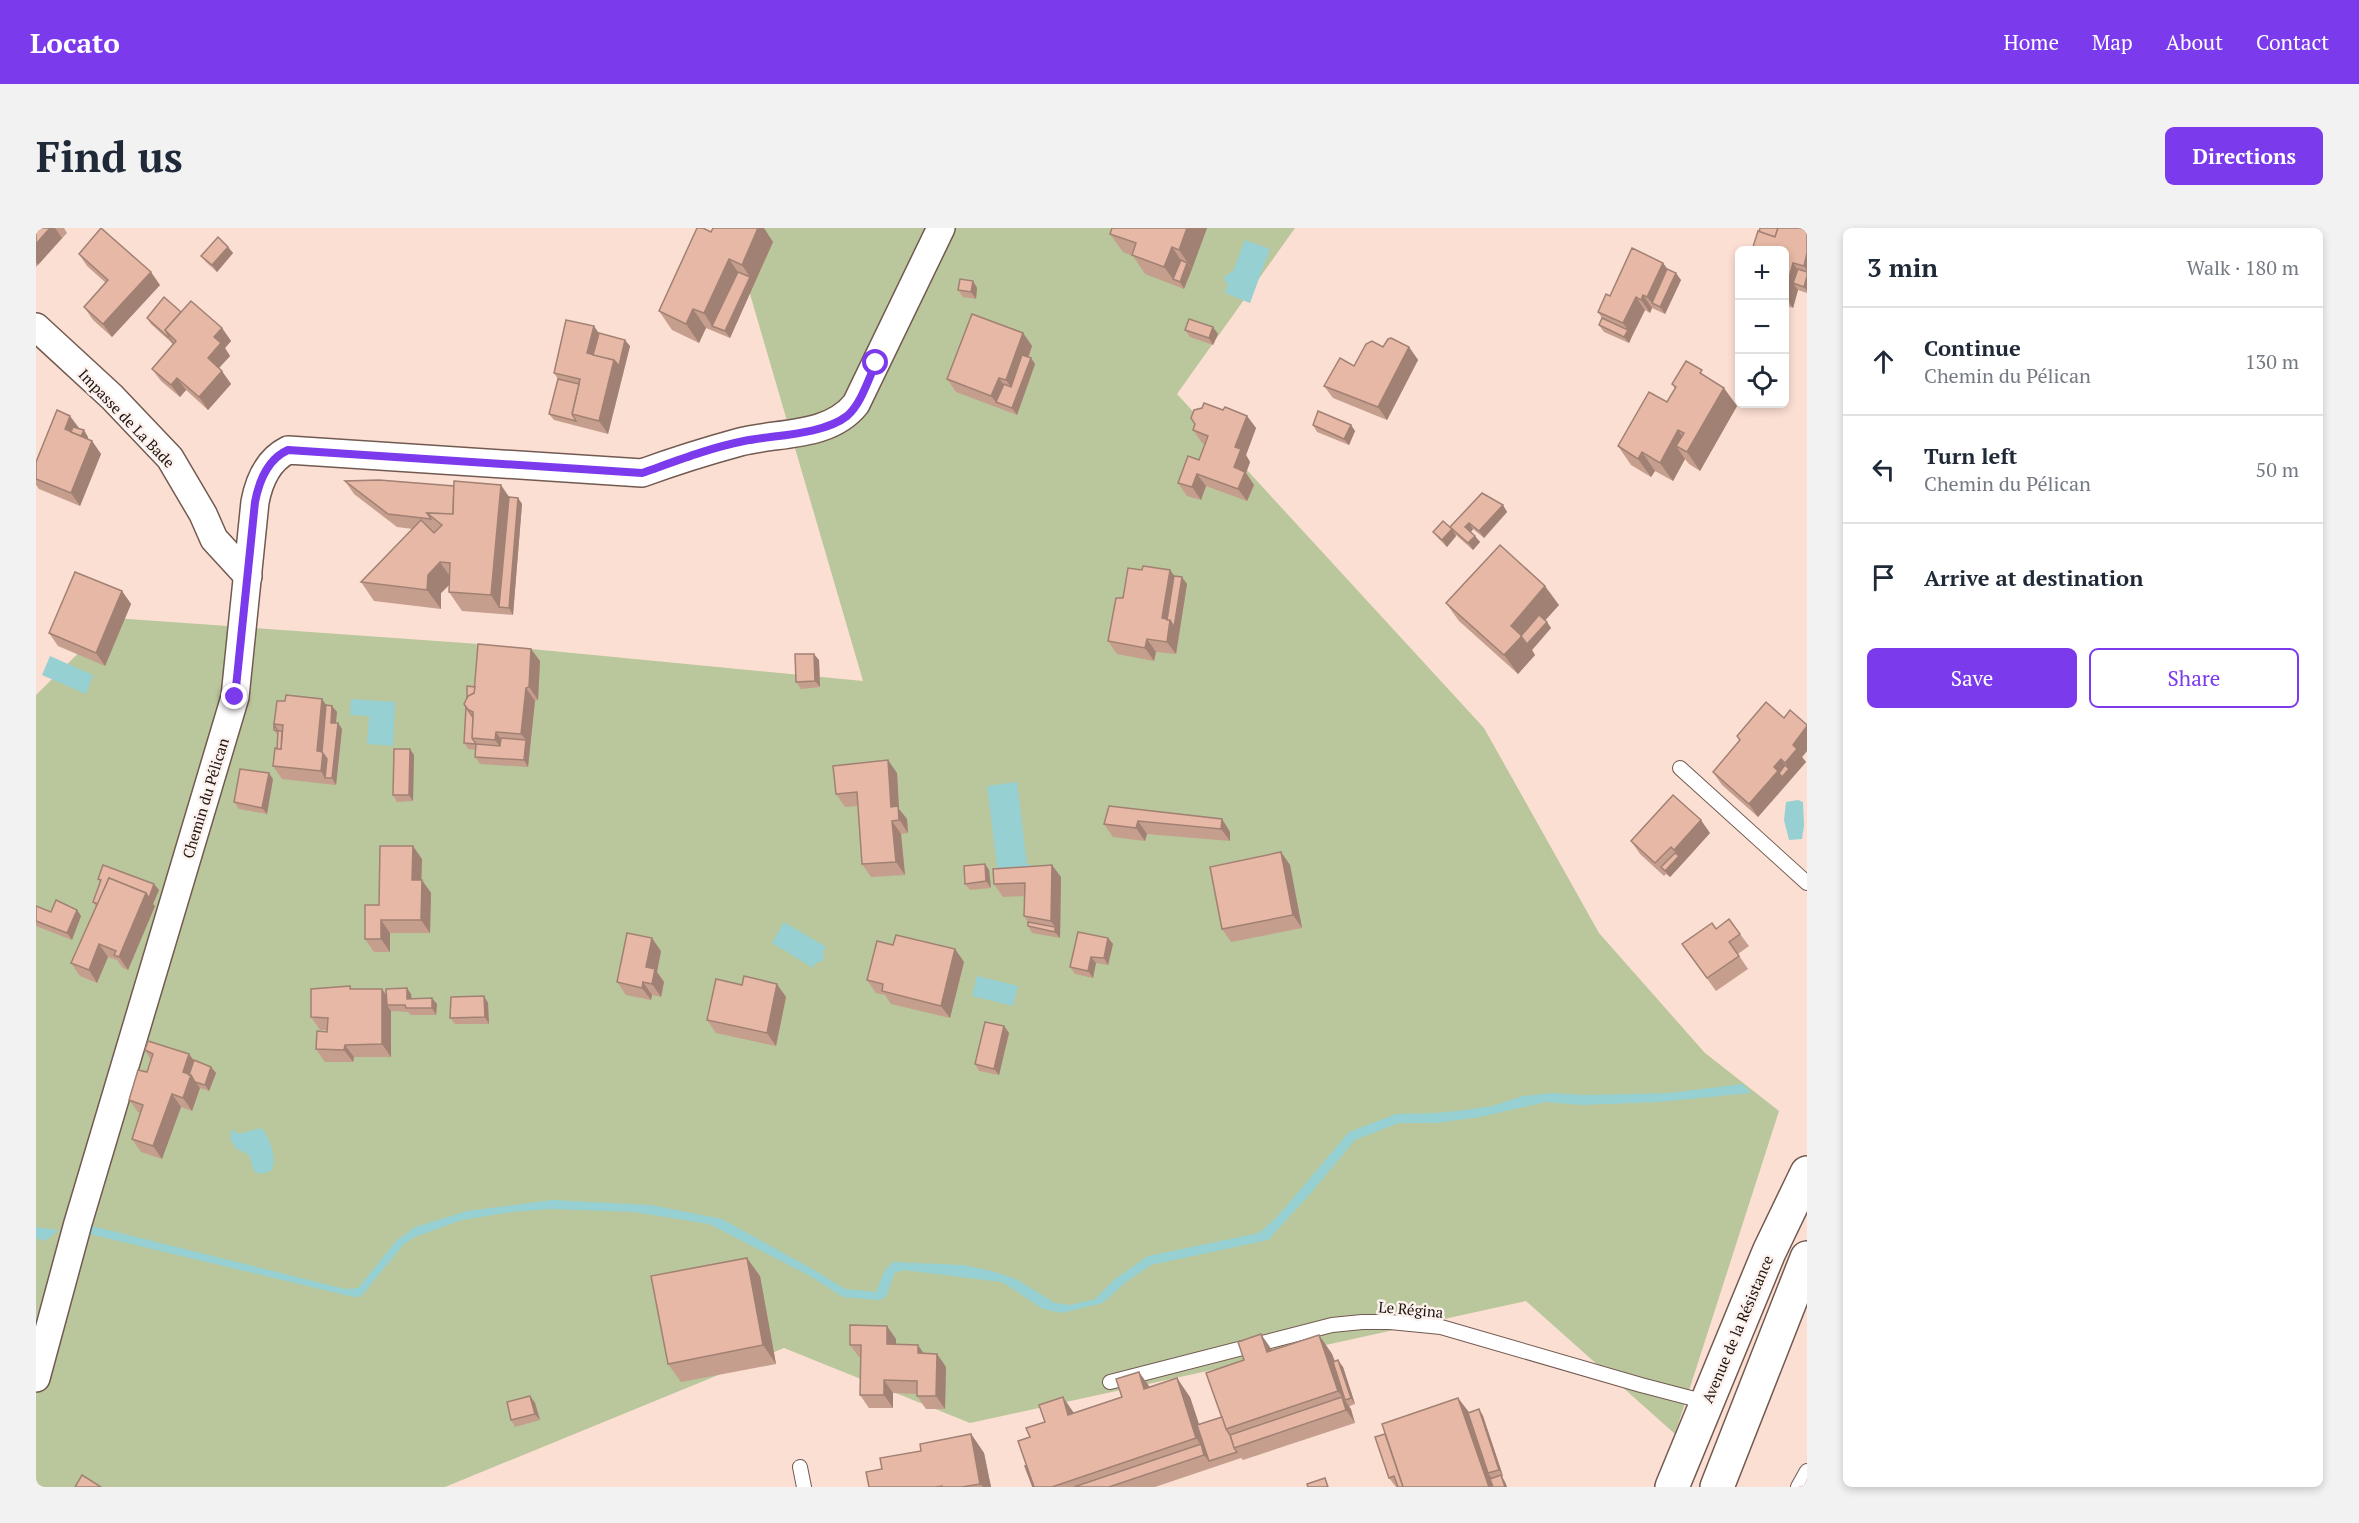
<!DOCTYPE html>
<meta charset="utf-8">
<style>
body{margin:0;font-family:"PT Serif",serif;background:#f2f2f3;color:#1f2937}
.controls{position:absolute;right:18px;top:18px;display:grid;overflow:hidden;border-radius:9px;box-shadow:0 3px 9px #0003}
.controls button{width:54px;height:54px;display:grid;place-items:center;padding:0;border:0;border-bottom:2px solid #e0e1e3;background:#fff;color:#1f2937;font:30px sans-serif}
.stop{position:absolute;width:18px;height:18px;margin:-14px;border:4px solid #7c3aed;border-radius:50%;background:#fff}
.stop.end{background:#7c3aed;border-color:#fff;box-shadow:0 2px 6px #0008}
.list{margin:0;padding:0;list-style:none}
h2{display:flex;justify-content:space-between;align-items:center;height:78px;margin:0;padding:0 24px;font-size:26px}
h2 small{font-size:20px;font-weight:400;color:#747a83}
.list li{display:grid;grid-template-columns:39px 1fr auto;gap:18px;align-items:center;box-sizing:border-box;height:108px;padding:0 24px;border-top:2px solid #e0e1e3}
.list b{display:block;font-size:22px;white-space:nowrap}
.list p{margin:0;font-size:20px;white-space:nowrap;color:#747a83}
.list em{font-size:20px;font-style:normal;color:#747a83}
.actions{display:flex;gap:12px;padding:18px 24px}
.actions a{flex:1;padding:14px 0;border:2px solid #7c3aed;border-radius:9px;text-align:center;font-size:21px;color:#7c3aed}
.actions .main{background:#7c3aed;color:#fff}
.icon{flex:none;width:33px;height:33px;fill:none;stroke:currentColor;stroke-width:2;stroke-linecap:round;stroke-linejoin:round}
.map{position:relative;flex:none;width:1771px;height:1259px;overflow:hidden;border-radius:9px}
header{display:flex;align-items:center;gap:36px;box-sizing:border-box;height:84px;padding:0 30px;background:#7c3aed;color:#fff}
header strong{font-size:28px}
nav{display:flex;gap:33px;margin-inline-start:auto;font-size:21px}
.intro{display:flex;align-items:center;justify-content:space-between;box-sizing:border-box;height:144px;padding:0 36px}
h1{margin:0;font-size:42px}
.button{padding:15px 27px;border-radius:9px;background:#7c3aed;color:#fff;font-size:21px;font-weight:700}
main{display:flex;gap:36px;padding:0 36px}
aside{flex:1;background:#fff;border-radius:9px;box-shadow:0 3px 9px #0003}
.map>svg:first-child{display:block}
.green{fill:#bac69b}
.water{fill:#96d0d2}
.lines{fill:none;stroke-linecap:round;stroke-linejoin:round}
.service-casing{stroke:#725a50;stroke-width:16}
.minor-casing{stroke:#725a50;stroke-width:30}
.secondary-casing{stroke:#725a50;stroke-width:36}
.service{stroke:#fff;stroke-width:14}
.minor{stroke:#fff;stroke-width:27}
.secondary{stroke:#fff;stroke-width:33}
.wall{fill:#c69e8e}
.shaded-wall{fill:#a18174}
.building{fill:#e6b8a5;stroke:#a18174;stroke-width:1.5}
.route{stroke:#7c3aed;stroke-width:8}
.labels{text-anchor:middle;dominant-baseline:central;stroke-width:5;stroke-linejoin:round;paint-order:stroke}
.street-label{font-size:15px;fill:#1e1410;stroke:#fcf1ec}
</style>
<header>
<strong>Locato</strong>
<nav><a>Home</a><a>Map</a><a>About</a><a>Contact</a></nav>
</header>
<div class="intro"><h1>Find us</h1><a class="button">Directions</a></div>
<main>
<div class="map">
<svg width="1771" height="1259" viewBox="0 0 1771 1259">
<rect width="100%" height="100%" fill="#fcdfd3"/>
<path class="green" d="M679,0H1259L1141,166L1448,500L1563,705L1669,825L1743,883L1639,1206L1490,1073L934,1195L748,1120L409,1259H0V467L78,390L443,416L827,453L709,49Z"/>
<g class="water">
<path d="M1209,12L1234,21L1214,75L1189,65L1192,56L1188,52V49L1197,43Z"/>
<path d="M14,428L57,447L50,466L6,447Z"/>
<path d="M315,471L359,474L357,518L331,516L333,488L314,487Z"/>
<path d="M981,554L991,636H994L997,651L963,653L951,558Z"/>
<path d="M1762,572L1767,574L1768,598L1766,611L1753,612L1748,592L1750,574Z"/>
<path d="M748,694L790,719L787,724L788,731L785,734H780L777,740L736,715Z"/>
<path d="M941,748L982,758L977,778L936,768Z"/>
<path d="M1707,856L1715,865L1623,874L1545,877L1510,874L1444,889L1400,895H1363L1319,912L1275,965L1232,1012L1115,1037L1090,1054L1067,1075L1026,1085L1007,1081L966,1054L866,1042L858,1046L851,1067L847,1071L841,1072L807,1069L772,1047L673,996L598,984L514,981L476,984L426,992L379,1009L368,1016L328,1065L323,1069H317L49,1005L52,997L309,1061L322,1060L360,1013L379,999L431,983L516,972L615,977L686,991L778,1042L809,1061L840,1064L849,1042L857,1034L927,1037L956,1043L980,1051L1019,1075L1034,1077L1059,1071L1079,1051L1112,1028L1223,1005L1241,989L1313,904L1360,886L1400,885L1429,882L1456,878L1487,868L1515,865L1549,867L1633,865Z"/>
<path d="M225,900C234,908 242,933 235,943L224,946L218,943L213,927L201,921L194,911L196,901L203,906Z"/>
<path d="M0,999L23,1002L9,1013L0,1010Z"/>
</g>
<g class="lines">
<defs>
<g id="service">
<path d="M1644,540L1771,655"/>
<path d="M1074,1154L1296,1097L1326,1094H1354L1405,1099L1605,1157L1670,1174"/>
<path d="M764,1239L768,1259"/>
<path d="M1762,1259L1771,1243"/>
</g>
<g id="minor">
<path d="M0,99L76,169L134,230L167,286L178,311L212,348"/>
<path d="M0,1150L42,995L199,469L219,274C223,253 232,232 252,222L606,245C639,233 671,223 704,214C742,204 793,210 820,176L905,0"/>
</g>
<g id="secondary">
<path d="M1636,1259L1733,1024L1771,945"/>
<path d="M1681,1259L1771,1030"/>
</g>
</defs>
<use href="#service" class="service-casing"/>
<use href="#minor" class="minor-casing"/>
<use href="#secondary" class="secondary-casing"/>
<use href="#service" class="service"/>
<use href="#minor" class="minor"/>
<use href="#secondary" class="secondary"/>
</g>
<g class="wall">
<path d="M0,0H28L31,5L0,39Z"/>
<path d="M1076,0H1171L1148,61L1109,46L1097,28L1087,24L1074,6Z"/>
<path d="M1771,2V65L1762,62L1757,80L1749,77V22L1723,4Z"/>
<path d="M674,4L737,14L694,110L670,100L663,115L636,102L623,83Z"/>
<path d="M192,19L197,25L181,44L170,34L165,28Z"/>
<path d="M43,26L124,57L76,109L57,92L48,79L70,55L51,38Z"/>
<path d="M1627,35L1631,41L1645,52L1629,86L1616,80L1614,85L1609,82L1593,115L1568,104L1563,97L1566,90L1562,84L1574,68Z"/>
<path d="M937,53L941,60L940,71L927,69L922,62Z"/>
<path d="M145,84L186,100L195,113L189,120L194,128L183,140L195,156L172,182L150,162L144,169L125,153L116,141L138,115L137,116L115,96L111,90Z"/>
<path d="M1149,102L1182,106L1177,117L1154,109Z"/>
<path d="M563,105L594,118L572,206L518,192L513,186L522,151L518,145Z"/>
<path d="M987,105L996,118L993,129L999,136L981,187L920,164L911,151Z"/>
<path d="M1347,119H1373L1382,132L1351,192L1297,170L1288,158Z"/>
<path d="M1671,149L1701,178L1664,243L1653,236L1649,231L1637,253L1619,243L1615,249L1595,237L1582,218L1631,174L1639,161L1636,156Z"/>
<path d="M1187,182L1211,188L1220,200L1210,227L1214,234L1210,245L1218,257L1211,273L1170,258L1165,272L1151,268L1142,255L1163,232L1169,216L1166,215L1157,202Z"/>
<path d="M1277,197H1315L1319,203L1313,217L1281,204Z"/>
<path d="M43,200L52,209L51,211L56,213L65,226L44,278L3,261L0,257V234Z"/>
<path d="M309,253L482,270L486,276L477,387L426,383L413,364V357L405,365V381L338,373L325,354L377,301L361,299L318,266Z"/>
<path d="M1467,277L1471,284L1448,310L1437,301L1435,304L1444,314L1437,322L1420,307V308L1411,319L1402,310L1397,304L1415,300Z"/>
<path d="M1138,348L1151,356L1140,426L1120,424L1118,433L1081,426L1072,413L1088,363Z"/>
<path d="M86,363L95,376L69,438L22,418L13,405Z"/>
<path d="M1410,375L1523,377L1509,392L1515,400L1496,422L1499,427L1482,446L1423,393Z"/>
<path d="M495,421L504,433L502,472L499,473L492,539L444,536L439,529L440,522L432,521L428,515L430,479L439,459Z"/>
<path d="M783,432L784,459L765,461L760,454Z"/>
<path d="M290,477L296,478L301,484L300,495H302L306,501L300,557L246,551L237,538L241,521L242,508L238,502L239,490Z"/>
<path d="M1748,490L1771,497V523L1766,529L1770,534L1722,589L1686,557L1677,544L1704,512L1701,508Z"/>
<path d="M374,521L378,527L377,573L361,574L357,567Z"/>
<path d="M861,545L863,581L871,591L872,605L865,606L869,647L835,649L826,636L822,578L809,579L800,566Z"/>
<path d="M237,551L231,586L203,581L198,574Z"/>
<path d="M1073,578L1186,591L1194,604V613L1111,606L1109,613L1077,609L1068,596Z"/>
<path d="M1674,605L1634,649L1630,646L1628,648L1604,626L1595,613Z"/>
<path d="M1245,624L1254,637L1266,700L1195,714L1186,701Z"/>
<path d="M386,631L385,652L395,665L394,705H354V724H338L329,711L343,677Z"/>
<path d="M949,636L953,642L955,660L934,662L929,656Z"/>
<path d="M1025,649L1024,710L996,705L992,698V694L988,688V668L967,669L958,656Z"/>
<path d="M62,651L123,662L117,676L119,678L92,742L87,740L81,732L72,729L61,755L44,748L35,735L60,679L57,674L64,654Z"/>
<path d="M0,678L15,684L41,682L45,688L36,712L0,698Z"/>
<path d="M1680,701L1704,706L1713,718L1702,726L1712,741L1680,763L1646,716Z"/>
<path d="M1072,710L1077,716L1072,737L1060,735L1057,750L1039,746L1034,739Z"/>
<path d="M857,717L919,721L928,734L914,790L855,776L849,767L840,765L831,752Z"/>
<path d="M625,723L621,744L628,754L625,769L616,767L615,772L590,767L581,754Z"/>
<path d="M314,758L316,761H346L350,767L375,766L376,770L401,776L400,787H375L372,784L355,783V829H318L317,834H289L280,821L291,802H284L275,789Z"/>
<path d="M448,768L452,775L453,796H419L414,790Z"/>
<path d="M750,769L740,818L680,805L671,792Z"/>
<path d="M968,798L973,805L963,847L943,843L939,836Z"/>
<path d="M109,822L153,826L158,832L175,839L180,845L173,863L164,860L156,883L145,879L126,931L105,924L96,911L104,885L102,884L93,872L111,844L115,832Z"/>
<path d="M724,1048L740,1136L645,1154L632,1136Z"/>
<path d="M1283,1107L1296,1126L1299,1133L1307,1139L1319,1176L1314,1178H1313L1319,1195L1207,1232L1205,1230L1119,1259H997L990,1238L1038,1185L1114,1159L1154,1169L1163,1197L1186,1189L1236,1123Z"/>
<path d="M860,1111V1116L888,1126H901L910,1139L909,1181H890L881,1168V1166L857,1165V1180H833L824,1167V1129H823L814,1117Z"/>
<path d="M494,1168L499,1175L504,1192L479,1199L475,1192Z"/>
<path d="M1422,1170L1433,1185L1443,1181L1447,1188L1467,1248L1466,1249L1469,1254L1471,1259H1360L1353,1250Z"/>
<path d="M935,1206L948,1225L955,1259H833L846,1241L885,1223Z"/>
</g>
<g class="shaded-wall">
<path d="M14,0H19L26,10L2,37L0,34V16Z"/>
<path d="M722,0H728L737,14L694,110L689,103L714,49L706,37Z"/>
<path d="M1151,0H1171L1156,41L1143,22Z"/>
<path d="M192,19L197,25L181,44L176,37Z"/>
<path d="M1136,19L1149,38L1137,51L1128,39Z"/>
<path d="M1771,25V43L1768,38Z"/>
<path d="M693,31L706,50L676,98L668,85Z"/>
<path d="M1151,35L1156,41L1148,61L1144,54Z"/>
<path d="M1627,35L1636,47L1616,75L1611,69Z"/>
<path d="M1757,35L1766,48L1757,55L1762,62L1757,80L1749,68V65Z"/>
<path d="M115,44L124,57L76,109L67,96Z"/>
<path d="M1640,45L1645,52L1629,86L1624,79Z"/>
<path d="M1771,48V63L1768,59Z"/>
<path d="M937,53L941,60L940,71L935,64Z"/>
<path d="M1607,67L1616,80L1614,85L1605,72Z"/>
<path d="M1600,69L1609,82L1596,108L1587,95Z"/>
<path d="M657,81L670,100L663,115L650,96Z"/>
<path d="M558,98L567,111L555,131L551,125Z"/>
<path d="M1177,99L1182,106L1177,117L1173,110Z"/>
<path d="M186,100L195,113L189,120L194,128L181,142L172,130L178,109Z"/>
<path d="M1592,102L1596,108L1593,115L1588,109Z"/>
<path d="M987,105L996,118L979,165L970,152Z"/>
<path d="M133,108L138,115L137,116L132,109Z"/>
<path d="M589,112L594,118L572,206L563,193L578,132Z"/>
<path d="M1373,119L1382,132L1351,192L1342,179Z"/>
<path d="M995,130L999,136L981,187L976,180Z"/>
<path d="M186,143L195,156L172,182L163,169Z"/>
<path d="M141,150L150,162L144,169L135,157Z"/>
<path d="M963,150L972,163L960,174L955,168Z"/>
<path d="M1688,160L1701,178L1664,243L1651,224L1640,218L1649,231L1637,253L1624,235L1642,202L1654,219Z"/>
<path d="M34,188L43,200L39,210L29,201Z"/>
<path d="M1211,188L1220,200L1210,227L1214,234L1210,245L1218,257L1211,273L1202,261L1198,239L1199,219Z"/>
<path d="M1315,197L1319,203L1313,217L1308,211Z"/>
<path d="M48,202L52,209L48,218L44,212Z"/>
<path d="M56,213L65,226L44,278L35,265Z"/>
<path d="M1606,224L1619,243L1615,249L1602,231Z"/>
<path d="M1161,246L1170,258L1165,272L1156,259Z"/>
<path d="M465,257L478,276L463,380L455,367Z"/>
<path d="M482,270L486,276L477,387L473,380Z"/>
<path d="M1467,277L1471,284L1448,310L1443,303Z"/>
<path d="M1433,295L1437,301L1434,305L1429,299Z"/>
<path d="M1416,301L1420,308L1411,319L1406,312Z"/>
<path d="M1439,308L1444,314L1437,322L1432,315Z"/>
<path d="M404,334L417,353L405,365V381L391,362L392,347Z"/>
<path d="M1134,342L1143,354L1146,349L1151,356L1140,426L1131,414L1126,390Z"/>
<path d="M1509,358L1523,377L1490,414L1511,394L1515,400L1496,422L1499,427L1482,446L1468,427L1475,398Z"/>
<path d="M86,363L95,376L69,438L60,425Z"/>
<path d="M1111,411L1120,424L1118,433L1109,420Z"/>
<path d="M495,421L504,433L502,472L493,459Z"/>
<path d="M778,426L783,432L784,459L779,453Z"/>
<path d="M490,460L499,473L492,539L488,532L490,512L485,506Z"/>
<path d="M286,471L295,484L296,537L289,550L285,543L281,523Z"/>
<path d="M296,478L301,484L299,501L295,495Z"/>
<path d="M302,495L306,501L300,557L296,550Z"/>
<path d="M1771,498V523L1766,529L1770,534L1751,556L1748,551L1751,556L1722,589L1713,576L1738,539L1745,531L1752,542L1753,541L1749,535L1757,517Z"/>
<path d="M460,504L469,517L468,524L459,512Z"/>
<path d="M374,521L378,527L377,573L373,567Z"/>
<path d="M852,532L861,545L863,581L871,591L872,605L855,579Z"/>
<path d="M233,545L237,551L231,586L226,580Z"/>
<path d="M1186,591L1194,604V613L1185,601Z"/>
<path d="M1665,592L1674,605L1647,635L1638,622Z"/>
<path d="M856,593L865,606L869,647L860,634Z"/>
<path d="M1102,593L1111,606L1109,613L1100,600Z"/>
<path d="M377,618L386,631L385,665L376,652Z"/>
<path d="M1245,624L1254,637L1266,700L1257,687Z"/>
<path d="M1643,628L1647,635L1634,649L1629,643Z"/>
<path d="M949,636L953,642L955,660L950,653Z"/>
<path d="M1016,637L1025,649L1024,710L1019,704V699L1015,693Z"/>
<path d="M386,652L395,665L394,705L385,692Z"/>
<path d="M118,656L123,662L117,676L119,678L92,742L83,729L110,665Z"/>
<path d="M41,682L45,688L36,712L31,705Z"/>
<path d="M345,692L354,705V724L345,711Z"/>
<path d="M616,710L625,723L621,744L628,754L625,769L616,756L610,739Z"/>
<path d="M1072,710L1077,716L1072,737L1068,730Z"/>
<path d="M63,716L72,729L61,755L53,742Z"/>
<path d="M919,721L928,734L914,790L905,778Z"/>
<path d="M1055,729L1060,735L1057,750L1052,743Z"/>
<path d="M607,754L616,767L615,772L606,760Z"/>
<path d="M741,756L750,769L740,818L731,805Z"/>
<path d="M371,760L375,766L376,777L371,771Z"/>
<path d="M346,761L355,774L351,777L355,783V829L346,816Z"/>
<path d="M448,768L452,775L453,796L449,789Z"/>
<path d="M396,770L401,776L400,787L396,780Z"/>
<path d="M968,798L973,805L963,847L958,841Z"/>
<path d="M309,817L318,829L317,834L308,822Z"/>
<path d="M153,826L162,839L158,852L164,860L156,883L147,870V844Z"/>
<path d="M175,839L180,845L173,863L169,857Z"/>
<path d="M136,866L145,879L126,931L117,918Z"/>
<path d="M711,1030L724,1048L740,1136L727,1117Z"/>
<path d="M851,1098L860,1111V1129L851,1116Z"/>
<path d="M1225,1106L1238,1125L1231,1124Z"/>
<path d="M1283,1107L1296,1126L1311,1171L1309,1172L1315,1181L1302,1163Z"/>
<path d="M882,1117L891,1130L882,1125Z"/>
<path d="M901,1126L910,1139L909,1181L900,1168Z"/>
<path d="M1302,1132L1307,1139L1319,1176L1315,1170Z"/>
<path d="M1103,1144L1116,1162L1108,1161Z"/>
<path d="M1141,1150L1154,1169L1174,1229L1160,1210Z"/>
<path d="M848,1152L857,1165V1180L848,1167Z"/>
<path d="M494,1168L499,1175L504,1192L499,1186Z"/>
<path d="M1027,1169L1040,1188L1032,1187Z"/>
<path d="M1306,1169L1315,1181L1319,1195L1310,1182Z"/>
<path d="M1422,1170L1436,1188L1452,1245L1457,1252L1460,1259H1453Z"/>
<path d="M1443,1181L1447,1188L1467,1248L1463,1242Z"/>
<path d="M935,1206L948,1225L955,1259H947L944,1256Z"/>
<path d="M1165,1216L1174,1229L1173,1233L1168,1227Z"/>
<path d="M1465,1247L1469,1254L1471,1259H1469Z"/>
</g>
<g class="building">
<path d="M0,0H14L0,16Z"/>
<path d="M65,0L115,44L67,96L48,79L72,52L43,26Z"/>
<path d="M661,0H667L675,4L677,0H722L706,37L693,31L668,85L657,81L650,96L623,83Z"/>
<path d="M1076,0H1151L1143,22L1136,19L1128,39L1096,27L1100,15L1074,6Z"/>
<path d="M1724,0H1742L1739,9L1723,4Z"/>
<path d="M1742,0H1764L1771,2V25L1768,38L1757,35L1749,65V22H1716L1722,3L1739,9Z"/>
<path d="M182,9L192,19L176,37L165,28Z"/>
<path d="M1596,20L1627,35L1611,69L1607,67L1605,72L1600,69L1587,95L1562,84L1570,66L1574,68Z"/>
<path d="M1145,32L1151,35L1144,54L1137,51Z"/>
<path d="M1631,41L1640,45L1624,79L1616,75Z"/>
<path d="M1762,41L1771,44V48L1768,59L1757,55Z"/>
<path d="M702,44L714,49L689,103L676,98Z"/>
<path d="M924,51L937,53L935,64L922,62Z"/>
<path d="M128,69L145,84L129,102L133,108L132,109L111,90Z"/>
<path d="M155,73L186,100L178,109L185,115L172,130L186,143L163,169L141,150L135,157L116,141L140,113L129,102Z"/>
<path d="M936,86L987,105L970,152L963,150L955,168L911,151Z"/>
<path d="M1566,90L1592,102L1588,109L1563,97Z"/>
<path d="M1153,91L1177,99L1173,110L1149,102Z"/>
<path d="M530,92L558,98L551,125L578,132L563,193L536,186L544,151L518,145Z"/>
<path d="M563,105L589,112L583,138L578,132L557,127Z"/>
<path d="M1355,110L1373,119L1342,179L1288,158L1304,130L1318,138L1330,116L1336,113L1347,119L1352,111Z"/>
<path d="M986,127L995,130L976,180L960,174L968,156L975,159Z"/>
<path d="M1650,133L1666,142L1664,145L1688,160L1651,224L1640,218L1648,205L1642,202L1624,235L1606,224L1602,231L1582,218L1613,164L1631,174L1640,159L1636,156Z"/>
<path d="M522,151L543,156L536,186L540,193L513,186Z"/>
<path d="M1168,175L1187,182L1189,179L1211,188L1199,219L1205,221L1198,239L1209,244L1202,261L1161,246L1156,259L1142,255L1152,228L1163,232L1172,208L1157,202L1159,196L1155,190L1158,182L1166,180Z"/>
<path d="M21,182L34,188L29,201L56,213L35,265L0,251V234Z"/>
<path d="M1282,183L1315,197L1308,211L1277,197Z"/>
<path d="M37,199L48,202L45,208L35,204Z"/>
<path d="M343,252L418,258L417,286L391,285L395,291L352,286L309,253Z"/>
<path d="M418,253L465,257L455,367L413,364L414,335L404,334L392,347L391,362L325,354L385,292L398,305L406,297L391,285L417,286Z"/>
<path d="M1446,265L1467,277L1443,303L1433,295L1429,299L1439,308L1432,315L1414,299Z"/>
<path d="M473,269L482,270L473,380L463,379Z"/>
<path d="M1407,293L1416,301L1406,312L1397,304Z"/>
<path d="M1464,317L1509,358L1475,398L1486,408L1468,427L1410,375Z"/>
<path d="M1107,338L1134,342L1126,390L1134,392L1131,414L1111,411L1109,420L1072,413L1080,370H1087L1092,340L1106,342Z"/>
<path d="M39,344L86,363L60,425L13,405Z"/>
<path d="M1138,348L1146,349L1138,399L1134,392H1131Z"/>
<path d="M1503,387L1511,394L1491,416L1485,408Z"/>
<path d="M442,416L495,421L493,459L490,460L485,506L460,504L459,512L436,510L437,484L431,481L428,476L432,468L438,465Z"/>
<path d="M759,426H778L779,453L760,454Z"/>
<path d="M431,458L439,459L438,465L432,468L431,470Z"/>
<path d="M250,467L286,471L281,523L287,524L285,543L237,538L239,520L245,521L247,497L238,496L241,473H249Z"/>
<path d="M1730,474L1748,490L1754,482L1771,497V498L1757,517L1761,521L1749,535L1745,531L1738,539L1742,543L1713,576L1677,544L1704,512L1701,508Z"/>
<path d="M290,477L296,478L295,495H302L296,550H289L291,531L286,524Z"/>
<path d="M430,479L436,488H437L436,510L440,516L428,515Z"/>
<path d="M238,497L242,503L238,502Z"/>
<path d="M242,503H246L245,521H241Z"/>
<path d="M465,510L490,512L488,532L439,529L440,516L464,518Z"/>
<path d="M358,521H374L373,567H357Z"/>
<path d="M852,532L855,579L862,578L863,592L856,593L860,634L826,636L821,564L800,566L797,538Z"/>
<path d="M1749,537L1753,541L1746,549L1743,545Z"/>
<path d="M204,541L233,545L226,580L198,574Z"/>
<path d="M1637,567L1665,592L1638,622L1635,619L1619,635L1595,613Z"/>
<path d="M1073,578L1186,591L1185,601L1102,593L1100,600L1068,596Z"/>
<path d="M344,618H377L376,652H386L385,692H345V711H329V677H343Z"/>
<path d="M1245,624L1257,687L1186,701L1174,639Z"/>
<path d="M1639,625L1643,628L1629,643L1625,639Z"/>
<path d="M949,636L950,653L929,656L928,638Z"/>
<path d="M67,637L118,656L113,670L110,665L73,650L62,676L57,674L65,652L62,651Z"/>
<path d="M1016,637L1015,693L988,688L989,655L958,656L957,641Z"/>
<path d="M73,650L110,665L83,729L78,727L80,723L63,716L53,742L35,735Z"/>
<path d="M20,672L41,682L31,705L0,693V678L15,684Z"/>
<path d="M1693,691L1704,706L1693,714L1703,728L1671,750L1646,716L1676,695L1680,701Z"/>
<path d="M992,694L1019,699V704L992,698Z"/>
<path d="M1042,704L1072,710L1068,730L1055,729L1052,743L1034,739Z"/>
<path d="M591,705L616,710L610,739L619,741L616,756L607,754L606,760L581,754Z"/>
<path d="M860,707L919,721L905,778L846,763L847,756L831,752L841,713L857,717Z"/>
<path d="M708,748L741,756L731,805L671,792L680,751L706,757Z"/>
<path d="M314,758V761H346V816L309,817L308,822L280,821L281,803L291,804L292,790L275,789V761Z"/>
<path d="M371,760V771L396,770V780H370L369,777H351L350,761Z"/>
<path d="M448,768L449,789L414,790L415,769Z"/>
<path d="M949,794L968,798L958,841L939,836Z"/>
<path d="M112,813L153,826L147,844L155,847L147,870L136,866L117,918L96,911L107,877L93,872L102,842L111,844L117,826L109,822Z"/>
<path d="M158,832L175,839L169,857L159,854L155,847H153Z"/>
<path d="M711,1030L727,1117L632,1136L615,1048Z"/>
<path d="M814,1097L851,1098V1116L882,1117V1125L901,1126L900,1168H881V1153L848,1152V1167H824L825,1117H814Z"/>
<path d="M1225,1106L1231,1124L1283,1107L1302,1163L1190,1201L1170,1145L1208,1132L1202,1114Z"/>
<path d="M1302,1132L1315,1170L1309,1172L1297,1134Z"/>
<path d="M1103,1144L1108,1161L1141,1150L1160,1210L1016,1259H998L982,1213L994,1209L990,1200L1009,1194L1003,1177L1027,1169L1032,1187L1086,1169L1080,1151Z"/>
<path d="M494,1168L499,1186L475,1192L471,1174Z"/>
<path d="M1306,1169L1310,1182L1198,1220L1194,1207Z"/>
<path d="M1422,1170L1453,1259H1367L1346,1196Z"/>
<path d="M1443,1181L1463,1242L1452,1245L1432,1185Z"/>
<path d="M1186,1189L1190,1201L1194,1207L1198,1220L1201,1224L1173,1233L1161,1197Z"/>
<path d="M935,1206L944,1256L926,1259H906V1258L899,1259H833L830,1244L846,1241L844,1230L885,1223L884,1216Z"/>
<path d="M1349,1206L1367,1259H1362L1358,1248L1353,1250L1339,1209Z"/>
<path d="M1165,1216L1168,1227L1073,1259H1038Z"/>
<path d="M989,1238H990L998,1259H997Z"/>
<path d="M46,1247L65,1259H39Z"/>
<path d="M1465,1247L1469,1259H1457L1454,1251Z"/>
<path d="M1289,1250L1292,1259H1272L1271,1256Z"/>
</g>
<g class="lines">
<path class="route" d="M199,469L219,274C223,253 232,231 252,222L606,245C640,233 673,220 708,213C737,207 787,207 811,188C825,176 832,152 840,135"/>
</g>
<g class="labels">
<g class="street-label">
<text transform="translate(91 190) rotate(46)">Impasse de La Bade</text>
<text transform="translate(169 570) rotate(-73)">Chemin du Pélican</text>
<text transform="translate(1375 1081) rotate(5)">Le Régina</text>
<text transform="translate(1701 1101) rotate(-67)">Avenue de la Résistance</text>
</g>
</g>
</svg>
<div class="controls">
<button>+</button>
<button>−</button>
<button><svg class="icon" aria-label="locate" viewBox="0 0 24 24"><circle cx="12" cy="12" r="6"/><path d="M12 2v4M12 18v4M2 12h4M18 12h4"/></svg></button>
</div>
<div class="stop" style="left:840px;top:135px"></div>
<div class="stop end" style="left:199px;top:469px"></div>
</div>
<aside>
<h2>3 min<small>Walk · 180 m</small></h2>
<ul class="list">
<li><svg class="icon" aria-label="ahead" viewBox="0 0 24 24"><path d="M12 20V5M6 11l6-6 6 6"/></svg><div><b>Continue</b><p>Chemin du Pélican</p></div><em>130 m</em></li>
<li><svg class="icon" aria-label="left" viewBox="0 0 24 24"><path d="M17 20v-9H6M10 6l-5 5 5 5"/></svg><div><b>Turn left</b><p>Chemin du Pélican</p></div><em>50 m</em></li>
<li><svg class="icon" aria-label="arrive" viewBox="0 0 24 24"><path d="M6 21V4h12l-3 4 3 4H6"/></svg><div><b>Arrive at destination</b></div></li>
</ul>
<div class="actions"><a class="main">Save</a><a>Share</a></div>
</aside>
</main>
